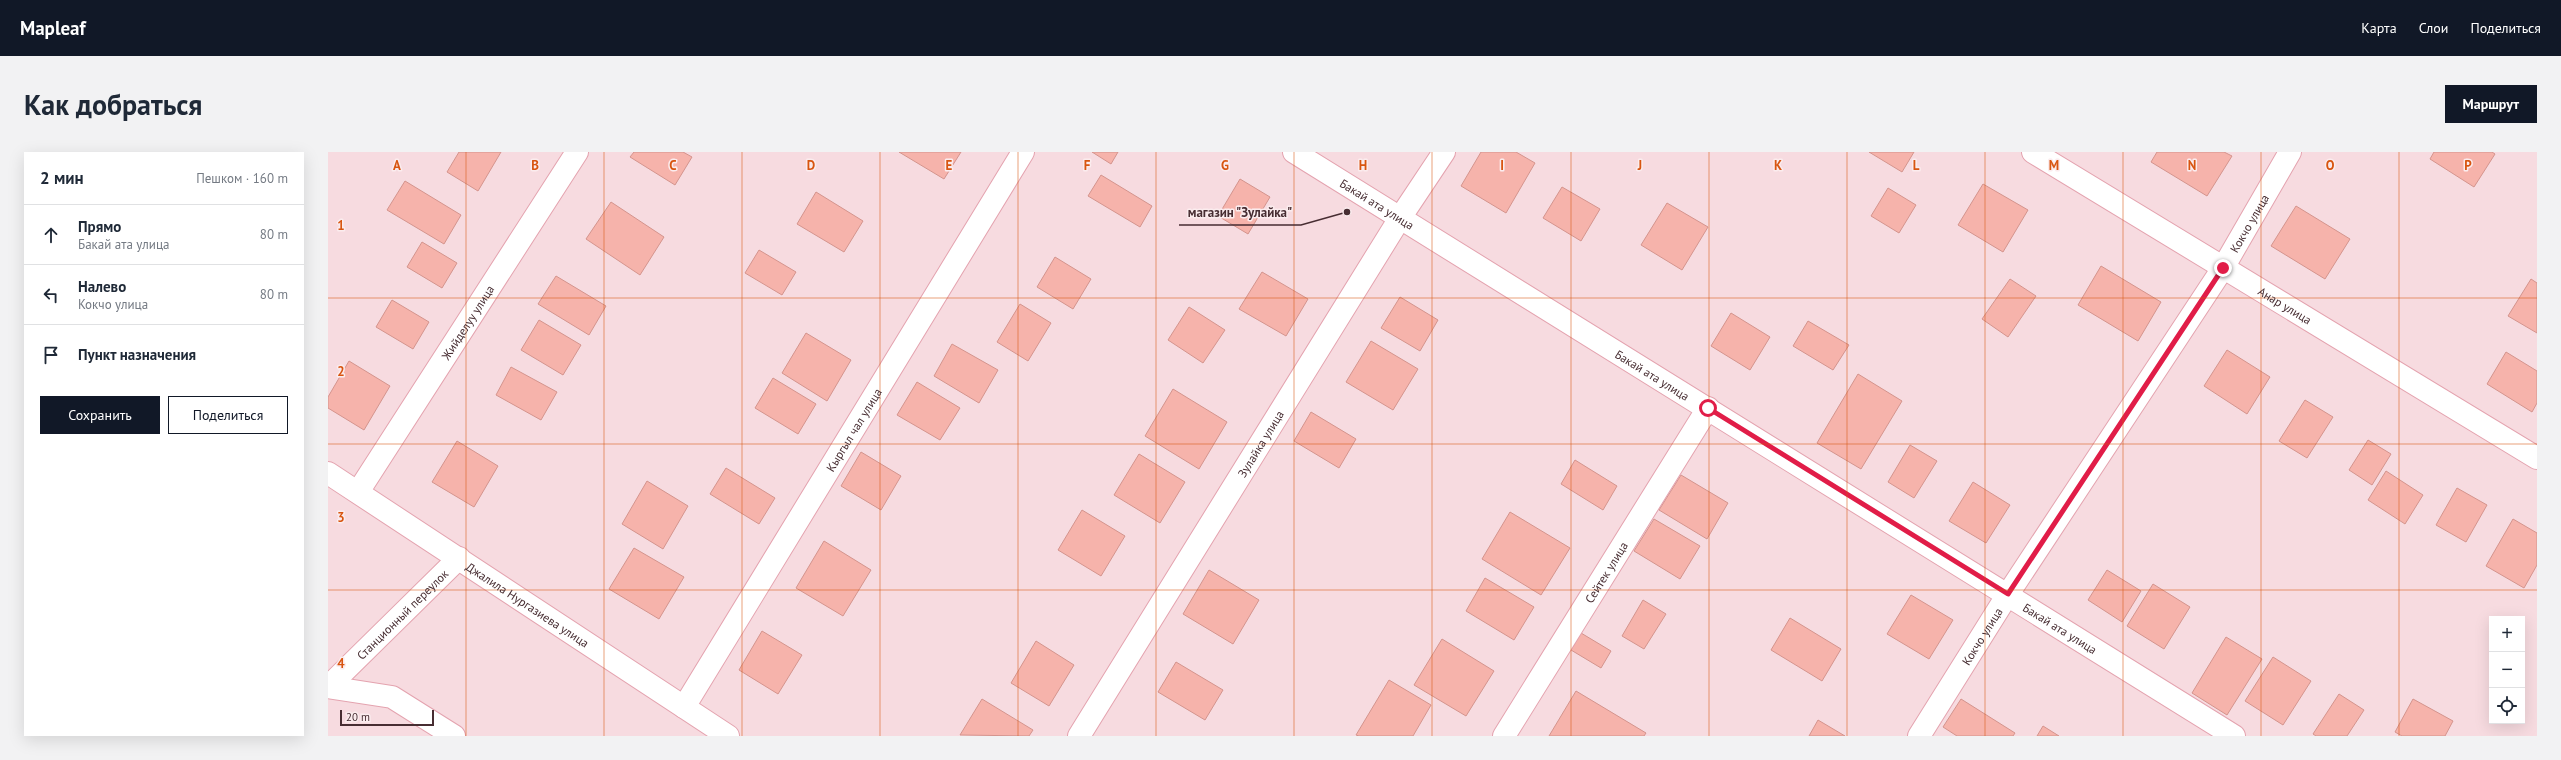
<!DOCTYPE html>
<html lang="ru">
<meta charset="utf-8">
<style>
body{margin:0;font-family:"PT Sans",sans-serif;background:#f2f2f3;color:#1f2937}
.controls{position:absolute;right:12px;bottom:12px;display:grid;overflow:hidden;border-radius:0px;box-shadow:0 4px 16px #0002}
.controls button{width:36px;height:36px;display:grid;place-items:center;padding:0;border:0;border-bottom:1px solid #e0e1e3;background:#fff;color:#1f2937;font:20px sans-serif}
.scale{position:absolute;left:12px;bottom:10px;width:94px;box-sizing:border-box;padding-left:4px;border:2px solid #472d32;border-top:0;font-size:11px;line-height:14px;white-space:nowrap;color:#472d32;-webkit-text-stroke:3px #fbecee;paint-order:stroke}
.stop{position:absolute;width:12px;height:12px;margin:-9px;border:3px solid #e11d48;border-radius:50%;background:#fff}
.stop.end{background:#e11d48;border-color:#fff;box-shadow:0 1px 4px #0008}
.list{margin:0;padding:0;list-style:none}
h2{display:flex;justify-content:space-between;align-items:center;height:52px;margin:0;padding:0 16px;font-size:17px}
h2 small{font-size:13px;font-weight:400;color:#747a83}
.list li{display:grid;grid-template-columns:26px 1fr auto;gap:12px;align-items:center;box-sizing:border-box;height:60px;padding:0 16px;border-top:1px solid #e0e1e3}
.list b{display:block;font-size:15px;white-space:nowrap}
.list p{margin:0;font-size:13px;white-space:nowrap;color:#747a83}
.list em{font-size:13px;font-style:normal;color:#747a83}
.actions{display:flex;gap:8px;padding:12px 16px}
.actions a{flex:1;padding:9px 0;border:1px solid #111827;border-radius:0px;text-align:center;font-size:14px;color:#111827}
.actions .main{background:#111827;color:#fff}
.icon{flex:none;width:22px;height:22px;fill:none;stroke:currentColor;stroke-width:2;stroke-linecap:round;stroke-linejoin:round}
.map{position:relative;flex:none;width:2209px;height:584px;overflow:hidden;border-radius:0px}
header{display:flex;align-items:center;gap:24px;box-sizing:border-box;height:56px;padding:0 20px;background:#111827;color:#fff}
header strong{font-size:19px}
nav{display:flex;gap:22px;margin-inline-start:auto;font-size:14px}
.intro{display:flex;align-items:center;justify-content:space-between;box-sizing:border-box;height:96px;padding:0 24px}
h1{margin:0;font-size:28px}
.button{padding:10px 18px;border-radius:0px;background:#111827;color:#fff;font-size:14px;font-weight:700}
main{display:flex;gap:24px;padding:0 24px}
aside{flex:1;background:#fff;border-radius:0px;box-shadow:0 4px 16px #0002}
.map>svg:first-child{display:block}
.building{fill:#f6b3ab;stroke:#d4948d}
.lines{fill:none;stroke-linecap:round;stroke-linejoin:round}
.street-casing{stroke:#e4a3af;stroke-width:24}
.secondary-casing{stroke:#e4a3af;stroke-width:24}
.street{stroke:#fff;stroke-width:22}
.secondary{stroke:#fff;stroke-width:22}
.route{stroke:#e11d48;stroke-width:5}
.grid{fill:none;stroke:#d85510;stroke-width:1;stroke-opacity:0.55}
.labels{text-anchor:middle;dominant-baseline:central;stroke-width:3;stroke-linejoin:round;paint-order:stroke}
.street-label{font-size:12px;fill:#472d32;stroke:#fbecee}
.grid-label{font-size:13px;text-anchor:middle;font-weight:bold;fill:#d85510;stroke:#fbecee;stroke-width:3;stroke-linejoin:round;paint-order:stroke}
.leader{fill:none;stroke:#472d32;stroke-width:1.5}
.callout-dot{fill:#472d32;stroke:#fbecee;stroke-width:1.5}
.callout-label{font-size:13px;text-anchor:middle;font-weight:bold;fill:#472d32;stroke:#fbecee;stroke-width:3;stroke-linejoin:round;paint-order:stroke}
</style>
<header>
<strong>Mapleaf</strong>
<nav><a>Карта</a><a>Слои</a><a>Поделиться</a></nav>
</header>
<div class="intro"><h1>Как добраться</h1><a class="button">Маршрут</a></div>
<main>
<aside>
<h2>2 мин<small>Пешком · 160 m</small></h2>
<ul class="list">
<li><svg class="icon" aria-label="ahead" viewBox="0 0 24 24"><path d="M12 20V5M6 11l6-6 6 6"/></svg><div><b>Прямо</b><p>Бакай ата улица</p></div><em>80 m</em></li>
<li><svg class="icon" aria-label="left" viewBox="0 0 24 24"><path d="M17 20v-9H6M10 6l-5 5 5 5"/></svg><div><b>Налево</b><p>Кокчо улица</p></div><em>80 m</em></li>
<li><svg class="icon" aria-label="arrive" viewBox="0 0 24 24"><path d="M6 21V4h12l-3 4 3 4H6"/></svg><div><b>Пункт назначения</b></div></li>
</ul>
<div class="actions"><a class="main">Сохранить</a><a>Поделиться</a></div>
</aside>
<div class="map">
<svg width="2209" height="584" viewBox="0 0 2209 584">
<rect width="100%" height="100%" fill="#f7dbe0"/>
<g class="building">
<path d="M131,0H173L150,39L119,20Z"/>
<path d="M306,0H355L364,5L347,33L302,5Z"/>
<path d="M571,0H633L616,27Z"/>
<path d="M764,0H790L783,12Z"/>
<path d="M1153,0H1188L1207,11L1178,61L1133,34Z"/>
<path d="M1541,0H1586L1574,20Z"/>
<path d="M1829,0H1896L1904,4L1879,44L1823,10Z"/>
<path d="M2106,0H2164L2167,2L2146,35L2102,7Z"/>
<path d="M773,23L824,54L812,75L760,44Z"/>
<path d="M912,27L942,45L920,82L890,64Z"/>
<path d="M77,29L133,63L116,92L59,58Z"/>
<path d="M1655,32L1700,58L1675,100L1630,73Z"/>
<path d="M1234,35L1272,57L1253,89L1215,66Z"/>
<path d="M1560,36L1588,53L1571,81L1543,64Z"/>
<path d="M488,40L535,69L516,100L469,72Z"/>
<path d="M283,50L336,85L312,123L258,87Z"/>
<path d="M1339,51L1380,75L1354,118L1313,93Z"/>
<path d="M1968,54L2022,87L1997,127L1943,94Z"/>
<path d="M94,90L129,111L114,136L79,115Z"/>
<path d="M431,98L468,120L454,143L417,121Z"/>
<path d="M727,105L763,127L745,157L709,135Z"/>
<path d="M1773,114L1833,150L1810,189L1750,153Z"/>
<path d="M934,120L980,147L958,184L911,157Z"/>
<path d="M228,124L278,154L261,183L210,152Z"/>
<path d="M1682,127L1708,144L1680,185L1654,167Z"/>
<path d="M2203,127L2209,131V181L2180,164Z"/>
<path d="M1072,145L1110,168L1092,199L1053,176Z"/>
<path d="M64,148L101,170L85,197L48,175Z"/>
<path d="M692,152L723,171L700,209L669,190Z"/>
<path d="M861,155L897,178L875,211L840,188Z"/>
<path d="M1403,161L1442,185L1422,218L1383,194Z"/>
<path d="M211,168L253,193L235,223L193,198Z"/>
<path d="M1480,169L1521,193L1505,218L1465,194Z"/>
<path d="M478,181L523,208L499,249L454,221Z"/>
<path d="M1043,189L1090,217L1065,258L1018,230Z"/>
<path d="M624,192L670,218L651,251L606,224Z"/>
<path d="M1899,198L1942,225L1919,262L1876,234Z"/>
<path d="M2178,200L2209,219V251L2204,260L2159,232Z"/>
<path d="M21,209L62,234L36,278L0,256V245Z"/>
<path d="M183,215L229,240L213,268L168,243Z"/>
<path d="M1530,222L1574,249L1533,317L1489,291Z"/>
<path d="M445,226L488,252L470,282L427,256Z"/>
<path d="M589,230L632,256L612,288L569,263Z"/>
<path d="M845,237L899,270L871,317L817,284Z"/>
<path d="M1977,248L2005,265L1979,306L1951,289Z"/>
<path d="M983,260L1028,287L1011,316L966,289Z"/>
<path d="M2040,288L2063,302L2044,333L2021,318Z"/>
<path d="M129,289L170,314L146,355L104,330Z"/>
<path d="M1582,293L1609,309L1586,346L1560,330Z"/>
<path d="M533,300L573,324L553,358L513,334Z"/>
<path d="M811,302L857,330L832,371L786,343Z"/>
<path d="M1247,308L1289,334L1275,358L1233,332Z"/>
<path d="M398,316L447,346L431,372L382,342Z"/>
<path d="M2058,319L2095,343L2077,372L2040,348Z"/>
<path d="M1353,323L1400,351L1379,387L1331,358Z"/>
<path d="M319,329L360,354L335,397L294,372Z"/>
<path d="M1645,330L1682,353L1658,391L1621,369Z"/>
<path d="M2129,336L2159,353L2138,390L2108,373Z"/>
<path d="M754,358L797,384L773,424L730,398Z"/>
<path d="M1182,360L1242,396L1213,443L1154,407Z"/>
<path d="M1326,367L1372,394L1352,427L1306,399Z"/>
<path d="M2185,367L2209,381V413L2196,436L2158,414Z"/>
<path d="M496,389L543,418L515,464L468,436Z"/>
<path d="M306,396L356,425L331,467L281,437Z"/>
<path d="M881,418L931,448L905,492L855,462Z"/>
<path d="M1779,418L1813,439L1794,470L1760,448Z"/>
<path d="M1157,426L1206,455L1186,488L1138,459Z"/>
<path d="M1825,432L1862,455L1836,497L1799,474Z"/>
<path d="M1583,443L1625,468L1601,507L1559,482Z"/>
<path d="M1315,448L1338,462L1316,497L1294,484Z"/>
<path d="M1462,466L1513,497L1494,529L1443,498Z"/>
<path d="M434,479L474,503L450,542L411,518Z"/>
<path d="M1253,481L1283,499L1273,516L1243,498Z"/>
<path d="M1898,485L1934,507L1899,563L1864,541Z"/>
<path d="M1114,487L1166,519L1138,564L1086,533Z"/>
<path d="M708,489L746,513L721,554L683,531Z"/>
<path d="M1945,505L1983,529L1955,573L1917,549Z"/>
<path d="M848,510L895,538L877,568L830,540Z"/>
<path d="M1061,528L1103,553L1085,584H1031L1028,583Z"/>
<path d="M1248,539L1318,581L1316,584H1221Z"/>
<path d="M2011,542L2036,558L2019,584H1988L1985,582Z"/>
<path d="M654,547L705,578L701,584L632,583Z"/>
<path d="M1633,547L1687,581L1685,584H1629L1615,575Z"/>
<path d="M2085,547L2125,569L2117,584H2074L2067,580Z"/>
<path d="M1490,568L1517,584H1481Z"/>
<path d="M1715,574L1731,584H1709Z"/>
</g>
<g class="lines">
<defs>
<g id="street">
<path id="s1" d="M966,0L1906,584"/>
<path id="s2" d="M1705,0L2209,306"/>
<path id="s3" d="M30,340L249,0"/>
<path d="M0,535L64,545L126,584"/>
<path id="s4" d="M356,555L695,0"/>
<path id="s5" d="M751,584L1072,66L1116,0"/>
<path id="s6" d="M1176,584L1380,256"/>
<path id="s7" d="M1591,584L1680,442L1895,116L1962,0"/>
</g>
<g id="secondary">
<path id="s8" d="M0,321L400,584"/>
<path id="s9" d="M0,535L131,406"/>
</g>
</defs>
<use href="#street" class="street-casing"/>
<use href="#secondary" class="secondary-casing"/>
<use href="#street" class="street"/>
<use href="#secondary" class="secondary"/>
</g>
<g class="lines">
<path class="route" d="M1380,256L1680,442L1895,116"/>
</g>
<path class="grid" d="M138,0V584M276,0V584M414,0V584M552,0V584M690,0V584M828,0V584M966,0V584M1104,0V584M1243,0V584M1381,0V584M1519,0V584M1657,0V584M1795,0V584M1933,0V584M2071,0V584M0,146H2209M0,292H2209M0,438H2209"/>
<g class="labels">
<g class="street-label">
<text stroke="none"><textPath href="#s1" startOffset="98">Бакай ата улица</textPath></text>
<text stroke="none"><textPath href="#s7" startOffset="610">Кокчо улица</textPath></text>
<text stroke="none"><textPath href="#s2" startOffset="295">Анар улица</textPath></text>
<text stroke="none"><textPath href="#s3" startOffset="202">Жийделуу улица</textPath></text>
<text stroke="none"><textPath href="#s1" startOffset="422">Бакай ата улица</textPath></text>
<text stroke="none"><textPath href="#s4" startOffset="325">Кыргыл чал улица</textPath></text>
<text stroke="none"><textPath href="#s5" startOffset="344">Зулайка улица</textPath></text>
<text stroke="none"><textPath href="#s6" startOffset="193">Сейтек улица</textPath></text>
<text stroke="none"><textPath href="#s8" startOffset="239">Джалила Нургазиева улица</textPath></text>
<text stroke="none"><textPath href="#s9" startOffset="104">Станционный переулок</textPath></text>
<text stroke="none"><textPath href="#s1" startOffset="902">Бакай ата улица</textPath></text>
<text stroke="none"><textPath href="#s7" startOffset="118">Кокчо улица</textPath></text>
</g>
</g>
<g class="grid-label">
<text x="69" y="18">A</text>
<text x="207" y="18">B</text>
<text x="345" y="18">C</text>
<text x="483" y="18">D</text>
<text x="621" y="18">E</text>
<text x="759" y="18">F</text>
<text x="897" y="18">G</text>
<text x="1035" y="18">H</text>
<text x="1174" y="18">I</text>
<text x="1312" y="18">J</text>
<text x="1450" y="18">K</text>
<text x="1588" y="18">L</text>
<text x="1726" y="18">M</text>
<text x="1864" y="18">N</text>
<text x="2002" y="18">O</text>
<text x="2140" y="18">P</text>
<text x="13" y="78">1</text>
<text x="13" y="224">2</text>
<text x="13" y="370">3</text>
<text x="13" y="516">4</text>
</g>
<path class="leader" d="M1019 60L973 73H851"/>
<circle class="callout-dot" cx="1019" cy="60" r="4"/>
<g class="callout-label">
<text x="912" y="65">магазин "Зулайка"</text>
</g>
</svg>
<div class="controls">
<button>+</button>
<button>−</button>
<button><svg class="icon" aria-label="locate" viewBox="0 0 24 24"><circle cx="12" cy="12" r="6"/><path d="M12 2v4M12 18v4M2 12h4M18 12h4"/></svg></button>
</div>
<div class="scale">20 m</div>
<div class="stop" style="left:1380px;top:256px"></div>
<div class="stop end" style="left:1895px;top:116px"></div>
</div>
</main>
